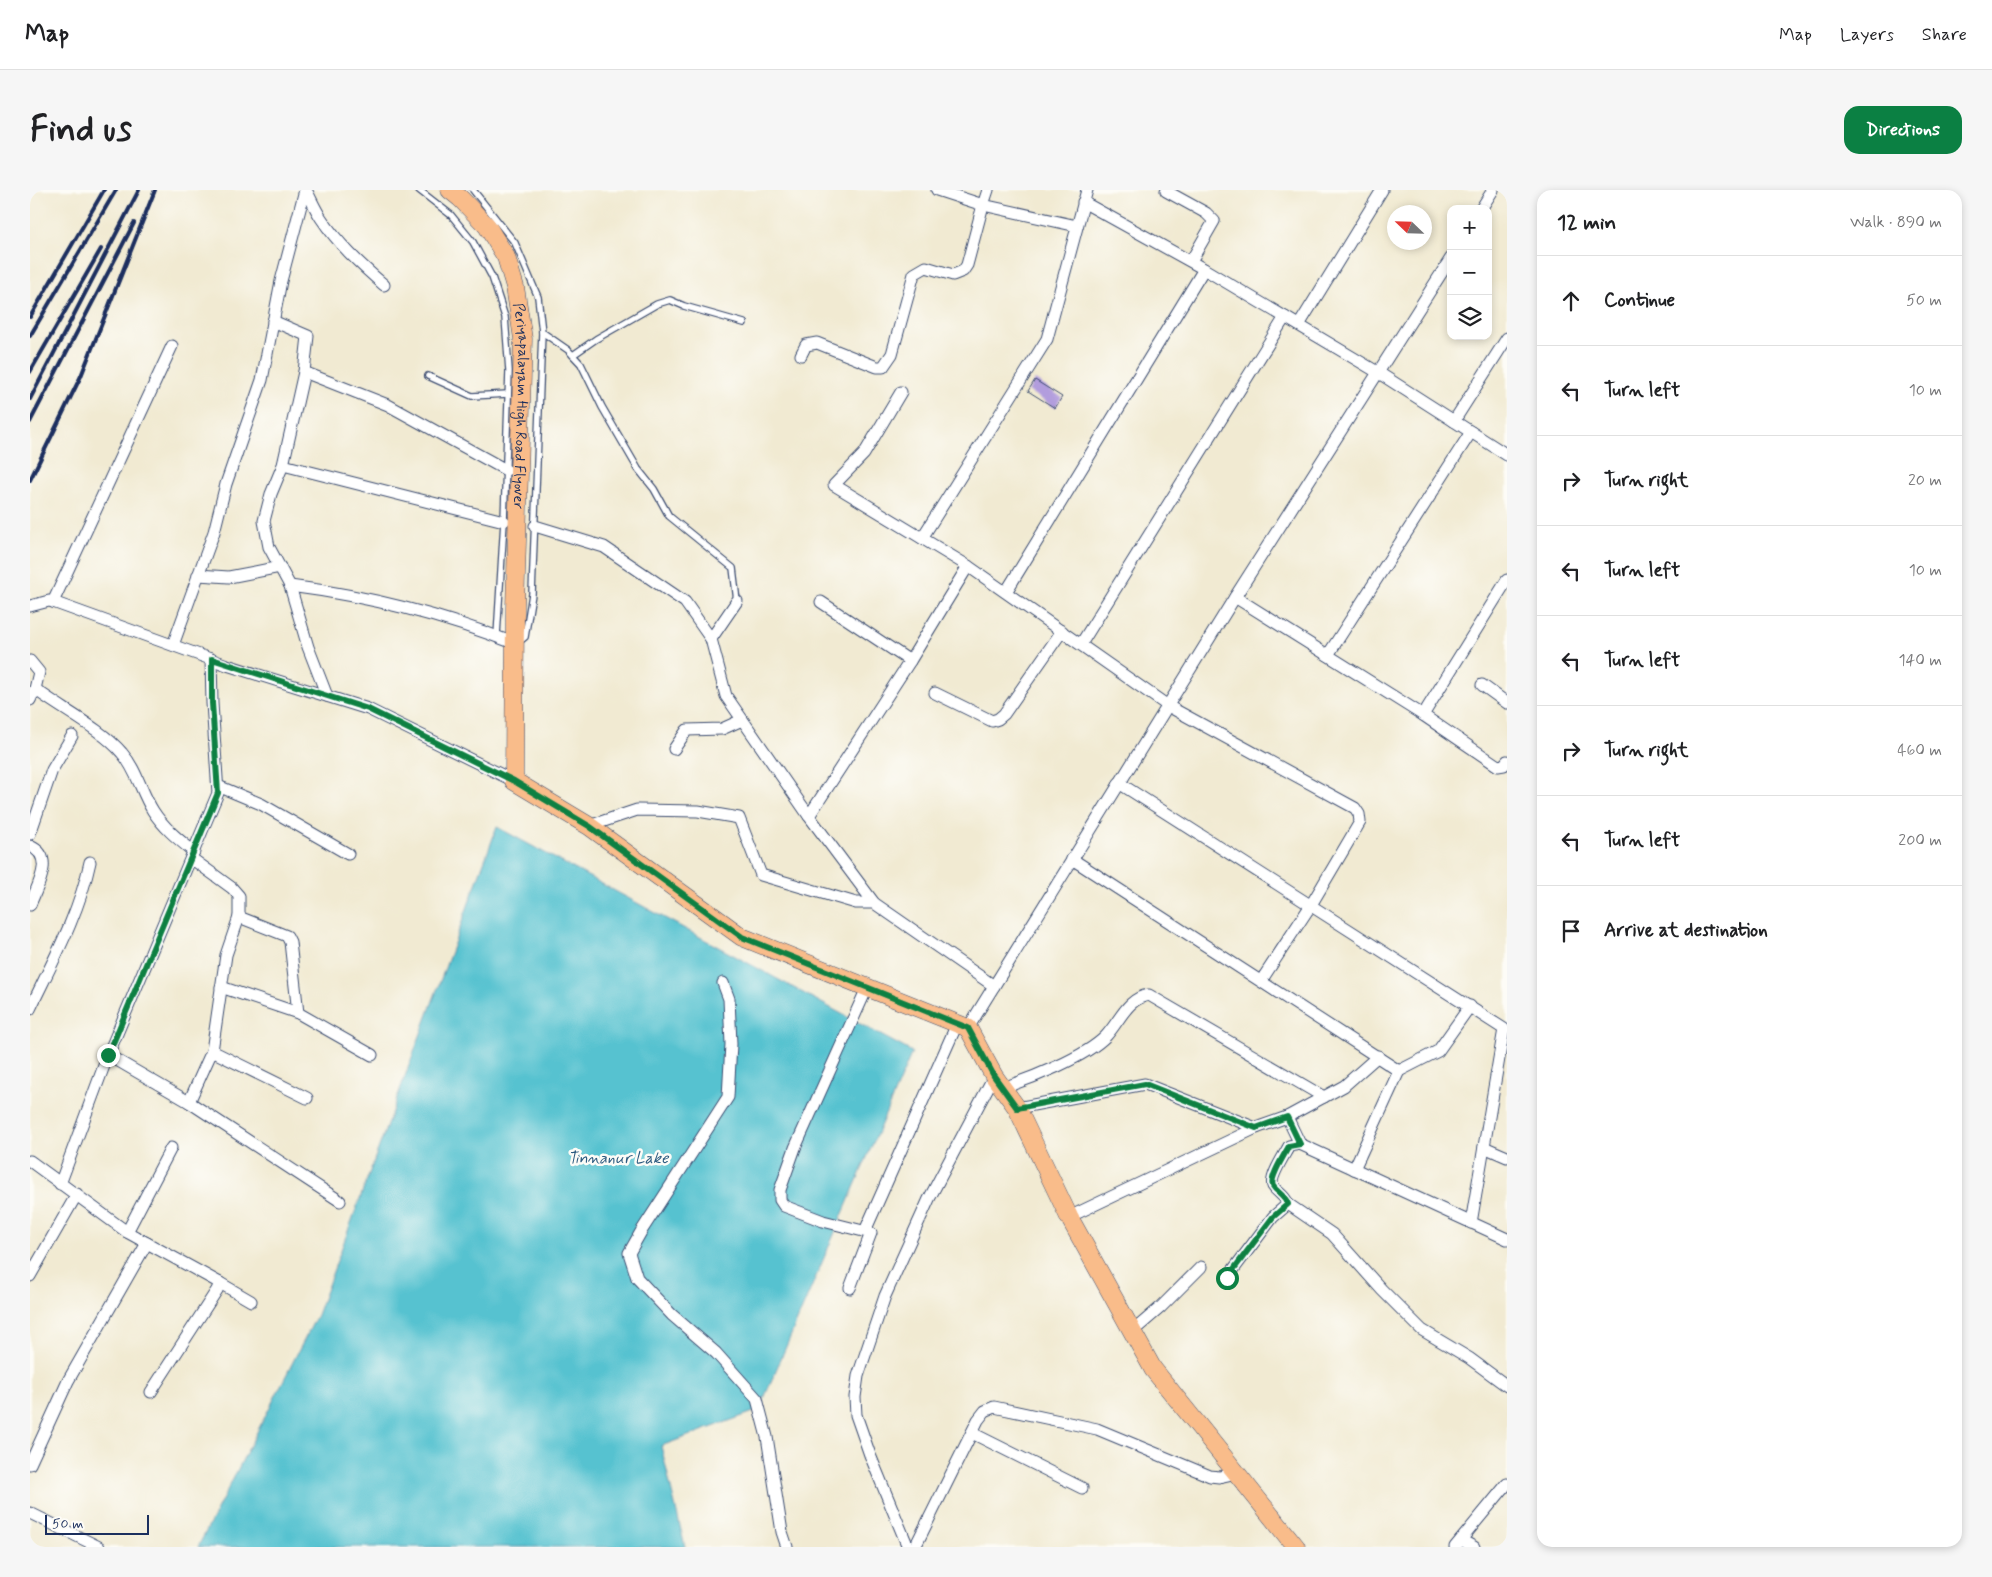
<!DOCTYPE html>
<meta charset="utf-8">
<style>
body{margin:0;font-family:Mynerve,sans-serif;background:#f6f6f6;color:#202124}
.controls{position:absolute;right:15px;top:15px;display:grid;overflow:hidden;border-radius:10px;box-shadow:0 2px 8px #0003}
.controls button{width:45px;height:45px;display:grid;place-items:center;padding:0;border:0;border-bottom:1px solid #e0e0e0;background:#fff;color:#202124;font:25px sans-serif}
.compass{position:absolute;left:1357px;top:15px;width:45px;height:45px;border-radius:50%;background:#fff;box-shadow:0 2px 8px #0003;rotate:293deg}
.scale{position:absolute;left:15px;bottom:12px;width:104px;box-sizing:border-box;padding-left:5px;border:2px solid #1b2f5e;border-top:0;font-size:14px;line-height:18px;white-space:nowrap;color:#1b2f5e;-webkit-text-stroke:4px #fdfcf7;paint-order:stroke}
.stop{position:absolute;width:15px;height:15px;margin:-11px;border:4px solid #0b8043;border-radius:50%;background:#fff}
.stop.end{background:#0b8043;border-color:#fff;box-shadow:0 1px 5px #0008}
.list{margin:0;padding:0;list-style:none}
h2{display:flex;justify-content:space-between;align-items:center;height:65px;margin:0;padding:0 20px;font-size:21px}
h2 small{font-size:16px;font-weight:400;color:#757577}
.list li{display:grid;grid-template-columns:32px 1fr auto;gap:15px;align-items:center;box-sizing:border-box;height:90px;padding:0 20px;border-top:1px solid #e0e0e0}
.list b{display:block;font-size:19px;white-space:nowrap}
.list em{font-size:16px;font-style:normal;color:#757577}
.icon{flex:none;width:28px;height:28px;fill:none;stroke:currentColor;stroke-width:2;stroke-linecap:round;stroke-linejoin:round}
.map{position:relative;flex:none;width:1477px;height:1357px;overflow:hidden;border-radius:15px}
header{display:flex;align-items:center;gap:30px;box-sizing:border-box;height:70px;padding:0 25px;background:#fff;border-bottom:1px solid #e0e0e0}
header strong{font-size:24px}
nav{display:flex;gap:28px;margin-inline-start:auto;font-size:18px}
.intro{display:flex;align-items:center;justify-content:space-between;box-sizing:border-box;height:120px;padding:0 30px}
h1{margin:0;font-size:35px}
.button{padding:12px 22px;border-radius:15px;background:#0b8043;color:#fff;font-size:18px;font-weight:700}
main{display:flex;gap:30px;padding:0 30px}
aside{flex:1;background:#fff;border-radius:15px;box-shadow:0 2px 8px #0003}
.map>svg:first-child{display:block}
.water{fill:#57c2d0;stroke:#397897}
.building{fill:#b29ddd}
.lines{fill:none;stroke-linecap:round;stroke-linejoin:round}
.service-casing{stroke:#3b4b6f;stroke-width:8}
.minor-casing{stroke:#3b4b6f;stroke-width:13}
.primary-casing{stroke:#3b4b6f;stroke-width:19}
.service{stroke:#fff;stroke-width:5.5}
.minor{stroke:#fff;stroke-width:11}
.primary{stroke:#f9bc8a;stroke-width:18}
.rail{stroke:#1b2f5e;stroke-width:4}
.route{stroke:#0b8043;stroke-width:6}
.labels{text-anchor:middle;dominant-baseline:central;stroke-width:5;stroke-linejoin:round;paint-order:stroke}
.street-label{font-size:15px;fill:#1b2f5e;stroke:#fdfcf7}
.water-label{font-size:16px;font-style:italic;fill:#2d5b80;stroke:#fdfcf7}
</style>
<header>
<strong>Map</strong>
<nav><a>Map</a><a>Layers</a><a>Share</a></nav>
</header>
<div class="intro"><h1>Find us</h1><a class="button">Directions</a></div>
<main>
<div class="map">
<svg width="1477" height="1357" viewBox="0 0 1477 1357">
<rect width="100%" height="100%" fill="#fdfcf7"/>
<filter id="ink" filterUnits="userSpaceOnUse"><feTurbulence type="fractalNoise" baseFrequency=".02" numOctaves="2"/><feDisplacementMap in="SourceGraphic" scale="10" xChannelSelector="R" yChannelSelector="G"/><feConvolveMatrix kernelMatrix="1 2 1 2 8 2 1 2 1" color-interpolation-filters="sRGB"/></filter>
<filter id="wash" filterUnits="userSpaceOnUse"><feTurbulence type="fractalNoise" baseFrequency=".0096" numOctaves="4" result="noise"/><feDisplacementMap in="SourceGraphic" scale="20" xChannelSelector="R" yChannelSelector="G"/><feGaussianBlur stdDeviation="1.12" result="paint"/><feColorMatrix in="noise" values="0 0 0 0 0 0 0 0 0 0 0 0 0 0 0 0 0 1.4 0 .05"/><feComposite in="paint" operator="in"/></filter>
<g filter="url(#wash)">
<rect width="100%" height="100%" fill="#f1ead2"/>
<path class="water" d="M467,637L882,862L729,1220L631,1256L655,1357H168L287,1125Z"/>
<g id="blocks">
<path class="building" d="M1005,190L1032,207L1025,218L998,201Z"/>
</g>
</g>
<g filter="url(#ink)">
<use href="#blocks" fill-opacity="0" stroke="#3b4b6f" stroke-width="1"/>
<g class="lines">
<defs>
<g id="service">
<path d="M389,0L421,25L443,52L462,87L475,127L479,181L474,331L467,446"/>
<path d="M443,0L485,53L508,107L512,142L502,404L495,447L489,452"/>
<path d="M512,142L538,160L551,174L572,217L608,279L624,299L639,326L703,378L707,411"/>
<path d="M543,165L566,149L627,114L640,110L654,116L714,133"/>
<path d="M398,186L442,206L478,204"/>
</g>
<g id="minor">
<path d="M276,0C281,9 285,19 291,28C308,54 331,75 354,95"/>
<path d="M907,0L953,15L958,0"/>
<path d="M1136,1L1176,23L1184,31L1161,71"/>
<path d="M1053,12L1174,79L1349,183L1477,265"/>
<path d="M1451,19L1463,0"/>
<path d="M243,131L278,146L274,182L253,275L241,304L234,331L239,357L260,396L278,457L297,506"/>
<path d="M1269,135L1352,0"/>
<path d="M771,165L776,155L787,153L847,177H853L862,164L884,84L896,77L923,85L933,81L937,75L953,15L1047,36"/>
<path d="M274,182L358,215L476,280"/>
<path d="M871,202L834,264L804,295L938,376L1138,516L1325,618L1329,624L1330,632L1281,715L1231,791"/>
<path d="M1424,231L1477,148"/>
<path d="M253,275L474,331"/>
<path d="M505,336L574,357L655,412L681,449L696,506L779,626L844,713L964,796"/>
<path d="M892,348L1017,149L1057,0"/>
<path d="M168,385L199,387L250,377"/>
<path d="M260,396C338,406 413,425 486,454"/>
<path d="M976,402L1174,79"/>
<path d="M1205,407L1393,525L1468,576L1474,575L1477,571"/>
<path d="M23,412L142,156"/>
<path d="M791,412L880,471"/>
<path d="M0,416L19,411L23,412L197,475L338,519L484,591"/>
<path d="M681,449L707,411"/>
<path d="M1051,454L1255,127"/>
<path d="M143,455L184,342L196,294L232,190L251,91L275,0"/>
<path d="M1298,465L1441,242"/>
<path d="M0,471L9,482L5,499"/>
<path d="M1452,495L1477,513"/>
<path d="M905,503L962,531L968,529L974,524L1032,441"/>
<path d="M0,510L5,499C30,518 73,540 92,563C107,580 111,602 123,621C134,638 148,649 164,662"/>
<path d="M1393,525L1477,390"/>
<path d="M644,559L657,540L692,539L712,530"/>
<path d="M1089,593L1474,839L1441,1033"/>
<path d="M188,596L231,614L318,664"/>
<path d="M779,626L880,471L938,376"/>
<path d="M559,636L607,620L668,621L709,628L731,685L826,713H844"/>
<path d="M0,644L22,580L42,546"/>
<path d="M0,656C26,667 7,696 0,715"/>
<path d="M1042,669L1369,881L1408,861L1440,816"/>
<path d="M209,727L257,746L260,752L268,823"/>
<path d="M693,793L699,809L701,854L698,907L612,1040L599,1063L607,1088L642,1125L686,1163L727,1209L737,1247L752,1342L757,1357"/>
<path d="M191,797L268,823L342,865"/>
<path d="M0,819C23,771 49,724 60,672"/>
<path d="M938,838L1205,407L1421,68"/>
<path d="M182,861L277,908"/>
<path d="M78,865L159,912L310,1011"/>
<path d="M972,898C1000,889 1056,867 1076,846C1090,831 1097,808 1119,805L1294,907"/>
<path d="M159,912L182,861L196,765L209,727V706L202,698L161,668"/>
<path d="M987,918L1115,894L1226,938"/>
<path d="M1257,927L1270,954L1477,1049"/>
<path d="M1270,954L1259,956C1255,964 1239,988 1243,996C1247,1003 1254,1004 1258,1014L1302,1044L1352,1100L1392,1140L1439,1168L1477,1196"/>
<path d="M1454,957L1477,967"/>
<path d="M0,971L97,1042L117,1053L38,1191L0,1274"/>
<path d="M1324,979L1369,881"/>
<path d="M30,994L78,865L188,603L182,513L181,469"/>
<path d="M1039,1027L1226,938L1257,927L1314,896L1348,866"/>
<path d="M835,1041L927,834"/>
<path d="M97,1042L141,958"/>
<path d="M117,1053L190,1093L187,1100L121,1202"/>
<path d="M0,1086L47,1004"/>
<path d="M1197,1088L1243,1027L1258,1014"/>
<path d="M190,1093L221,1111"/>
<path d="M820,1098L841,1043L793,1031L754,1016L750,1010V1000L765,958L837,798"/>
<path d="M1102,1142L1131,1117L1171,1077"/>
<path d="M942,1243L1052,1298"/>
<path d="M0,1323L69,1357"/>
<path d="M1431,1350L1444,1357"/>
<path d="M878,1357L840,1265L826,1225L825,1207L828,1186L855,1106L899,1009L964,886"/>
<path d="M885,1357L948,1230L955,1221L964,1217L1067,1239L1180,1286L1189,1287L1207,1283"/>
<path d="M1425,1357L1477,1294"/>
</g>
<g id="primary">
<path id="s1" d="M420,0L430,8L457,36L476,67L485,97L493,149L485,418L484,591L559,636L712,747L938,838L964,886L987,918L1039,1027L1123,1179L1266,1357"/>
</g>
</defs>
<use href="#service" class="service-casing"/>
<use href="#minor" class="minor-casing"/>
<use href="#primary" class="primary-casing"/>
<use href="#service" class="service"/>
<use href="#minor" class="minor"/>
<use href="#primary" class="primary"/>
<g class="rail">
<path d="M0,127L74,0"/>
<path d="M0,146L86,0"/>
<path d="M0,182L71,59"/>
<path d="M0,209L109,0"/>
<path d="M0,232L104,33"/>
<path d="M0,290L51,186L125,0"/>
</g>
</g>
</g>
<g class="lines" filter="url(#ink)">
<path class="route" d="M78,865L188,603L182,513V469L338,519L484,591L559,636L712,747L938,838L964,886L987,918L1115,894L1226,938L1257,927L1270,954L1259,956C1255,964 1239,988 1243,996C1247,1003 1254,1004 1258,1014L1243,1027L1197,1088"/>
</g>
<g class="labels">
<g class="street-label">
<text stroke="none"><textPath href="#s1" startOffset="239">Periyapalayam High Road Flyover</textPath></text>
</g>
<g class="water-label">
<text x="588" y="968">Tinnanur Lake</text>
</g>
</g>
</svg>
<div class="controls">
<button>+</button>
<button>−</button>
<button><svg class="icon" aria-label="layers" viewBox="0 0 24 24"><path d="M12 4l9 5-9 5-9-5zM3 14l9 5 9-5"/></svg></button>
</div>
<svg class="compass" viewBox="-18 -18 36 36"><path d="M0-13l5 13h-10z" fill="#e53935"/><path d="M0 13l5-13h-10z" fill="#757577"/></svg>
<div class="scale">50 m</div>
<div class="stop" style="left:1197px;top:1088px"></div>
<div class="stop end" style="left:78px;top:865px"></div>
</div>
<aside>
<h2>12 min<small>Walk · 890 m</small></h2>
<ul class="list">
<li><svg class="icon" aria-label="ahead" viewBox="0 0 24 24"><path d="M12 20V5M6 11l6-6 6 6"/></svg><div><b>Continue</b></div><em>50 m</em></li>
<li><svg class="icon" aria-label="left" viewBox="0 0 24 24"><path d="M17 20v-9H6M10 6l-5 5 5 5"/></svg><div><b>Turn left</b></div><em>10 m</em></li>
<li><svg class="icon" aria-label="right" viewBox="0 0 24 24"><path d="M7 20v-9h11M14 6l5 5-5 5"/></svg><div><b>Turn right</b></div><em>20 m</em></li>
<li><svg class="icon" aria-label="left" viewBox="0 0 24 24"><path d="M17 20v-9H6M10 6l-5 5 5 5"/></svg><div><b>Turn left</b></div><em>10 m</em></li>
<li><svg class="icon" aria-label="left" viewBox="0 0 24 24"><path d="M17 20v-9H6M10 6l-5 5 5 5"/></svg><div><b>Turn left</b></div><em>140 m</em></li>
<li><svg class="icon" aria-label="right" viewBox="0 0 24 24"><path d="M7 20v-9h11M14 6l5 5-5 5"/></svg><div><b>Turn right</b></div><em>460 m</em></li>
<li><svg class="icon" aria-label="left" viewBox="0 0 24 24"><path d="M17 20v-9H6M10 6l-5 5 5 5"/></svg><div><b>Turn left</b></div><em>200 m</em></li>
<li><svg class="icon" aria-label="arrive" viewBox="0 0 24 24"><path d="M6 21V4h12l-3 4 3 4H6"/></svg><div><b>Arrive at destination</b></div></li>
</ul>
</aside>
</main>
